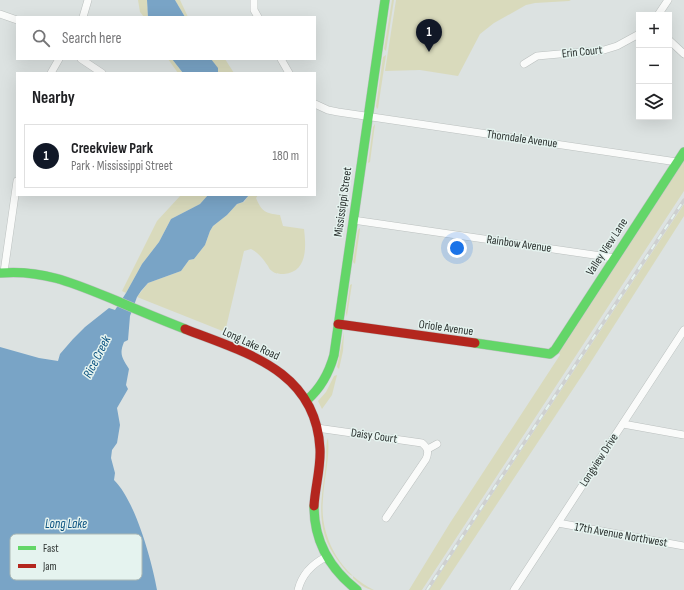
<!DOCTYPE html>
<meta charset="utf-8">
<style>
body{margin:0;font-family:"Sofia Sans Condensed",sans-serif;background:#f2f2f2;color:#202124}
.controls{position:absolute;right:12px;top:12px;display:grid;overflow:hidden;border-radius:0px;box-shadow:0 4px 16px #0002}
.controls button{width:36px;height:36px;display:grid;place-items:center;padding:0;border:0;border-bottom:1px solid #e0e0e0;background:#fff;color:#202124;font:20px sans-serif}
.you{position:absolute;left:457px;top:248px;width:14px;height:14px;margin:-10px;border:3px solid #fff;border-radius:50%;background:#1a73e8;box-shadow:0 0 0 6px #1a73e833}
.badge{display:grid;place-items:center;width:26px;height:26px;border-radius:50%;background:#111827;color:#fff;font-size:13px;font-weight:700}
.pin{position:absolute;translate:-50% -33px;filter:drop-shadow(0 1px 2px #0008)}
.pin::after{content:'';position:absolute;top:21px;width:14px;height:12px;background:inherit;clip-path:polygon(0 0,100% 0,50% 100%)}
.list{margin:0;padding:0;list-style:none}
h2{display:flex;justify-content:space-between;align-items:center;height:52px;margin:0;padding:0 16px;font-size:17px}
h2 small{font-size:13px;font-weight:400;color:#757577}
.list li{display:grid;grid-template-columns:26px 1fr auto;gap:12px;align-items:center;box-sizing:border-box;height:64px;margin:0 8px 8px;padding:0 8px;border:1px solid #e0e0e0;border-radius:0px}
.list b{display:block;font-size:15px;white-space:nowrap}
.list p{margin:0;font-size:13px;white-space:nowrap;color:#757577}
.list em{font-size:13px;font-style:normal;color:#757577}
.icon{flex:none;width:22px;height:22px;fill:none;stroke:currentColor;stroke-width:2;stroke-linecap:round;stroke-linejoin:round}
.map{position:relative;flex:none;width:684px;height:590px;overflow:hidden}
.search{position:absolute;background:#fff;box-shadow:0 4px 16px #0002;left:16px;top:16px;width:300px;height:44px;display:flex;align-items:center;gap:10px;box-sizing:border-box;padding:0 14px;border-radius:0px;color:#757577;font-size:15px}
.panel{position:absolute;background:#fff;box-shadow:0 4px 16px #0002;left:16px;top:72px;width:300px;height:124px;border-radius:0px}
.map>svg:first-child{display:block}
.green{fill:#d9dabc}
.water{fill:#79a4c6}
.lines{fill:none;stroke-linecap:round;stroke-linejoin:round}
.street-casing{stroke:#bbc0bf;stroke-width:8}
.fast-casing{stroke:#bbc0bf;stroke-width:10}
.jam-casing{stroke:#bbc0bf;stroke-width:10}
.street{stroke:#fafbfa;stroke-width:7}
.fast{stroke:#63d668;stroke-width:9}
.jam{stroke:#b3261e;stroke-width:9}
.rail-casing{stroke:#ced0d0;stroke-width:3.5}
.rail{stroke:#e5f3ef;stroke-width:2;stroke-dasharray:6;stroke-linecap:butt}
.labels{text-anchor:middle;dominant-baseline:central;stroke-width:3;stroke-linejoin:round;paint-order:stroke}
.street-label{font-size:12px;fill:#2b312f;stroke:#e5f3ef}
.water-label{font-size:13px;font-style:italic;fill:#0a5280;stroke:#e5f3ef}
.key{fill:#e5f3ef;stroke:#adb9b5;stroke-width:1}
.key-label{font-size:11px;fill:#2b312f}
</style>
<div class="map">
<svg width="684" height="590" viewBox="0 0 684 590">
<rect width="100%" height="100%" fill="#dce2e1"/>
<g class="green">
<path d="M138,0H147L148,17H144L140,12Z"/>
<path d="M175,0H180L188,17H185Z"/>
<path d="M392,0H394L386,51L384,49Z"/>
<path d="M396,0H571L569,1L535,3L526,5L494,23L480,34L458,76L420,70L385,71Z"/>
<path d="M386,55L378,108L377,109L376,106L383,57Z"/>
<path d="M168,59H172L183,73H178Z"/>
<path d="M211,59H225L234,73H218L217,68Z"/>
<path d="M375,124L370,162L368,163L373,127Z"/>
<path d="M684,161V191L422,590H409L450,523L560,355L559,353Z"/>
<path d="M181,195H208L200,204L171,219L159,242L142,264L126,293L122,291L157,221Z"/>
<path d="M249,195H258L256,198C262,212 265,213 280,215L283,226L304,229C306,246 308,272 284,274C280,274 275,274 272,271C270,270 269,268 268,266C263,259 259,253 251,249L244,251L225,332L137,297L148,283L181,271L189,260L194,259L205,245L210,231L213,226L227,215L237,204L244,202Z"/>
<path d="M684,204V216L587,368L440,590H429Z"/>
<path d="M360,228V229L355,264L353,262L358,230Z"/>
<path d="M352,284L347,316V317L346,313L350,285Z"/>
<path d="M344,332L343,351L339,369L337,367Z"/>
<path d="M337,375L332,395L322,409L318,401L326,392L334,376Z"/>
<path d="M328,438C330,459 324,478 323,499C319,536 340,574 374,590C366,590 358,583 353,578V576C348,575 343,567 339,562C313,528 322,500 326,462C327,455 325,445 328,438Z"/>
</g>
<g class="water">
<path d="M147,0H175L185,17H148Z"/>
<path d="M172,59H211L218,68V73H183Z"/>
<path d="M208,195H249L243,202L237,204L227,215L213,226L210,231L205,245L194,259L189,260L181,271L148,283L141,291L137,297L130,316L128,340L124,342C119,354 122,358 129,369L126,385L128,389L117,408L120,425L117,443L112,450L111,458L115,473L114,480C135,500 152,561 157,590H0V347L39,358L58,361L60,354L73,339L85,327L109,308L115,310L126,293L142,264L159,242L171,219L200,204Z"/>
</g>
<g class="lines">
<defs>
<g id="street">
<path d="M254,0V10L258,17"/>
<path d="M0,14L17,20"/>
<path d="M658,15L668,0"/>
<path d="M83,17L88,0"/>
<path d="M669,40L684,54"/>
<path d="M81,59L102,73"/>
<path d="M281,59L289,73"/>
<path d="M524,64L537,56L604,50L617,46L639,34"/>
<path d="M51,73L59,59"/>
<path d="M315,104L328,110L338,112L677,162"/>
<path d="M353,220L615,258"/>
<path d="M4,272L17,181"/>
<path d="M623,424L684,435"/>
<path d="M317,428L422,443C428,448 429,452 426,459L386,518"/>
<path d="M428,449L437,444"/>
<path d="M558,523L684,546"/>
<path d="M298,590C302,574 312,564 326,557"/>
<path d="M514,590L684,330"/>
</g>
<g id="fast">
<path d="M0,273C44,269 78,285 117,301C140,311 162,320 185,329"/>
<path d="M475,343L550,354L555,350L684,152"/>
<path d="M307,400C321,388 329,373 334,355L385,0"/>
<path d="M314,506C314,541 330,569 357,590"/>
</g>
<g id="jam">
<path d="M338,324L475,343"/>
<path d="M185,329C246,353 316,370 320,449C321,468 315,487 314,506"/>
</g>
</defs>
<use href="#street" class="street-casing"/>
<use href="#fast" class="fast-casing"/>
<use href="#jam" class="jam-casing"/>
<use href="#street" class="street"/>
<use href="#fast" class="fast"/>
<use href="#jam" class="jam"/>
<defs>
<path id="rail" d="M427,590L684,200"/>
</defs>
<use href="#rail" class="rail-casing"/>
<use href="#rail" class="rail"/>
</g>
<g class="labels">
<g class="street-label">
<text transform="translate(582 52) rotate(-6)">Erin Court</text>
<text transform="translate(522 139) rotate(8)">Thorndale Avenue</text>
<text transform="translate(343 202) rotate(-82)">Mississippi Street</text>
<text transform="translate(519 244) rotate(8)">Rainbow Avenue</text>
<text transform="translate(607 247) rotate(-57)">Valley View Lane</text>
<text transform="translate(446 328) rotate(8)">Oriole Avenue</text>
<text transform="translate(251 344) rotate(25)">Long Lake Road</text>
<text transform="translate(374 436) rotate(8)">Daisy Court</text>
<text transform="translate(599 460) rotate(-57)">Longview Drive</text>
<text transform="translate(621 535) rotate(10)">17th Avenue Northwest</text>
</g>
<g class="water-label">
<text transform="translate(97 357) rotate(-63)">Rice Creek</text>
<text x="66" y="524">Long Lake</text>
</g>
</g>
<rect x="10" y="534" width="132" height="46" rx="6" class="key"/>
<rect x="18" y="546" width="18" height="4" fill="#63d668"/>
<rect x="18" y="564" width="18" height="4" fill="#b3261e"/>
<g class="key-label">
<text x="43" y="552">Fast</text>
<text x="43" y="570">Jam</text>
</g>
</svg>
<div class="controls">
<button>+</button>
<button>−</button>
<button><svg class="icon" aria-label="layers" viewBox="0 0 24 24"><path d="M12 4l9 5-9 5-9-5zM3 14l9 5 9-5"/></svg></button>
</div>
<div class="you"></div>
<div class="pin badge" style="left:429px;top:52px">1</div>
<div class="search"><svg class="icon" aria-label="search" viewBox="0 0 24 24"><circle cx="10" cy="10" r="6"/><path d="M15 15l6 6"/></svg>Search here</div>
<section class="panel">
<h2>Nearby<small></small></h2>
<ul class="list">
<li><span class="badge">1</span><div><b>Creekview Park</b><p>Park · Mississippi Street</p></div><em>180 m</em></li>
</ul>
</section>
</div>
